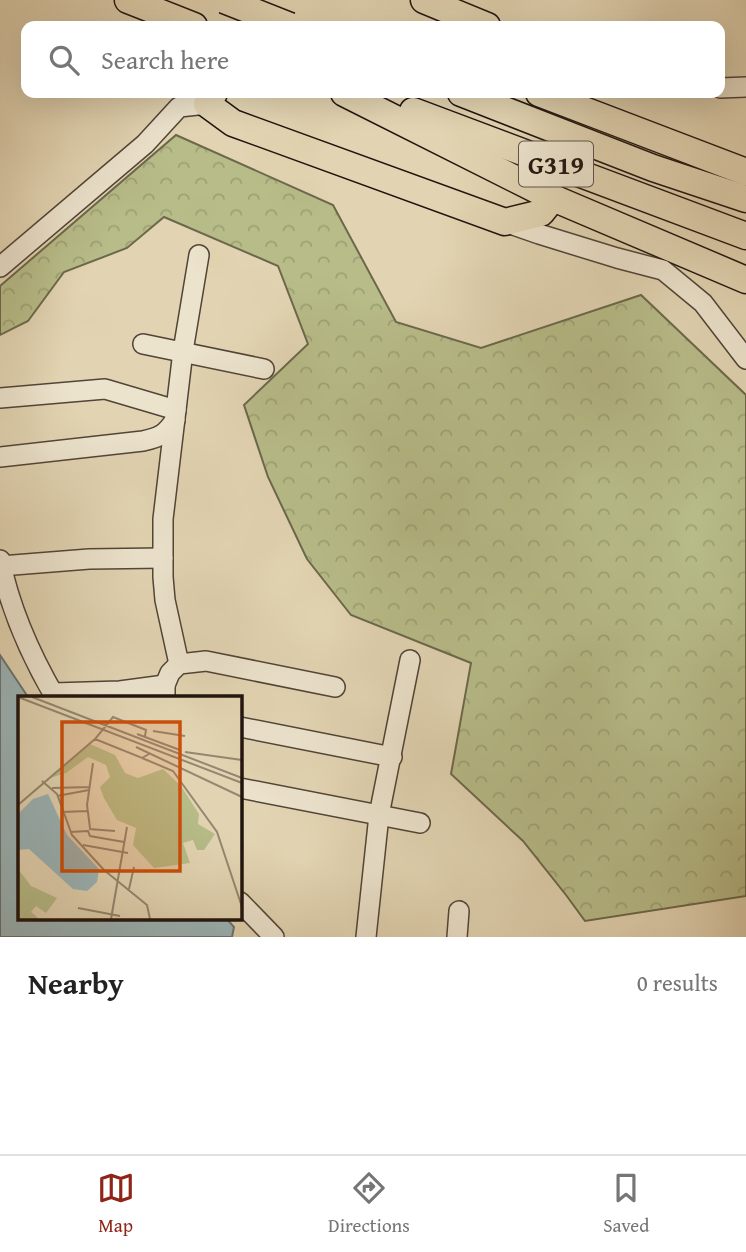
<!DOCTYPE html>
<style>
body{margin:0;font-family:"Gentium Book Plus",serif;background:#f6f6f6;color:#222}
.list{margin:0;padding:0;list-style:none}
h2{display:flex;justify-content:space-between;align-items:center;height:91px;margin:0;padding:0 28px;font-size:30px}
h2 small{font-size:23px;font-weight:400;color:#767676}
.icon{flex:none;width:38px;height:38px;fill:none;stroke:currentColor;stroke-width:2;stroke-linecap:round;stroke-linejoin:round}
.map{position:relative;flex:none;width:746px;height:937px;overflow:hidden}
.search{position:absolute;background:#fff;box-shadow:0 7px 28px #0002;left:21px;right:21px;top:21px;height:77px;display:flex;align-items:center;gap:18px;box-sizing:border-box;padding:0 24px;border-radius:14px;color:#767676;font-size:26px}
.sheet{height:217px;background:#fff}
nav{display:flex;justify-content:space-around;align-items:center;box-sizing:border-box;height:98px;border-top:2px solid #e0e0e0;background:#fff;font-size:19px;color:#767676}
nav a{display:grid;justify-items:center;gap:4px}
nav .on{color:#8f2418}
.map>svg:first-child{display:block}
.forest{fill:url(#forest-crowns);stroke:#6c684c;stroke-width:2}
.water{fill:#9bb5b8;stroke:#6a7574;stroke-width:2}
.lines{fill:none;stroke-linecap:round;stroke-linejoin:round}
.minor-casing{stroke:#514438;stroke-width:22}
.highway-casing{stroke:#21140f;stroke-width:29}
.minor{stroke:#ece3cd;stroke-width:19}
.highway{stroke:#e2d4b2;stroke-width:26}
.highway-bridge-casing{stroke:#21140f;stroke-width:29;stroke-linecap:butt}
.highway-bridge{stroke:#e2d4b2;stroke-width:26}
.labels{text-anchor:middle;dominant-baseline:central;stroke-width:5;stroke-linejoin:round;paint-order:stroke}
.shield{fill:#ece3cd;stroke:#5e5248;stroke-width:2}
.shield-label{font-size:26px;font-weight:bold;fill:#21140f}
.inset-road{fill:none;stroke:#958771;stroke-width:2}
.view{fill:#ca4f0c;fill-opacity:0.15;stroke:#ca4f0c;stroke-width:3.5}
.inset-edge{fill:none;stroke:#21140f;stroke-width:3.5}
</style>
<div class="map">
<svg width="746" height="937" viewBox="0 0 746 937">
<defs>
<pattern id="forest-crowns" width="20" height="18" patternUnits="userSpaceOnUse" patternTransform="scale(1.75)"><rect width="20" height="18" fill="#b7bc89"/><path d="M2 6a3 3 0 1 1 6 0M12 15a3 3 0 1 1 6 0" fill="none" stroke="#9da175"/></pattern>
</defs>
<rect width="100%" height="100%" fill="#e2d4b2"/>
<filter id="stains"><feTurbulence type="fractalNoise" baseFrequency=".00286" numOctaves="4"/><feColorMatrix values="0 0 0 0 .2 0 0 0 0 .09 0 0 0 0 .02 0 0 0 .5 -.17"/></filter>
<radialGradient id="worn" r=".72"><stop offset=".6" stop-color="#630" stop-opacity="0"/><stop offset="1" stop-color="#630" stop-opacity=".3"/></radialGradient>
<path class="forest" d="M176,135L333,205L396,322L481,348L641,295L746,395V896L585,921L566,895L523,841L451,774L471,663L351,615L307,559L268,477L244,405L308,344L278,266L164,217L127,248L64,272L28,321L0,335V286Z"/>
<path class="water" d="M0,655L28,697H19V918H226L234,927L232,937H0Z"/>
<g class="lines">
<defs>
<g id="minor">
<path d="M720,88L746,87"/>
<path d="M505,222L539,234L617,258L663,270L703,303L746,359"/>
<path d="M0,267L145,144L179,107L207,104"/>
<path d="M143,344L264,369"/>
<path d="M0,398L105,389L176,410"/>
<path d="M0,457L143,441C160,437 165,435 175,420"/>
<path d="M0,560C10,609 30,654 55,697"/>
<path d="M1,566L89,559L163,558"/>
<path d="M179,664L165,600L163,577V519L183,351L199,255"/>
<path d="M165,685L170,673L179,664L206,661L335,687"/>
<path d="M53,693L120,691L165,685V697"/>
<path d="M240,727L392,757"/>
<path d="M240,788L420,823"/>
<path d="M240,902L274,937"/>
<path d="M366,937L379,815L410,660"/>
<path d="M457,937L459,911"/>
</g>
<g id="highway">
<path d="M128,0L194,26"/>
<path d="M424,0L487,26"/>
<path d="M214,93L207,104L233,123L505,222L541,213L553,198"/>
<path d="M344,93L553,198L746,280"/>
<path d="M461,93L653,168L746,199"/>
<path d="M539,93L746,172"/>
<path d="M413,111L746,236"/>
</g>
</defs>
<use href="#minor" class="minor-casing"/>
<use href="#highway" class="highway-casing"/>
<use href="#minor" class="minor"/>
<use href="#highway" class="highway"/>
<defs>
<path id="highway-bridge" d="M224,0L290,26"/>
</defs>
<use href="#highway-bridge" class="highway-bridge-casing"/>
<use href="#highway-bridge" class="highway-bridge"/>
</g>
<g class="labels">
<rect class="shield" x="519" y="141.5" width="74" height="45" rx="5"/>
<g class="shield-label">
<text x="556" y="164">G319</text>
</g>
</g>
<g transform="translate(18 696)">
<rect width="224" height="224" fill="#e2d4b2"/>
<path d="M72,48L97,59L107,77L120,82L145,73L163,90L181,118L180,128L197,138L186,154H179L175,144L165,147L172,167L136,172L115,149L118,132L99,124L86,102L82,91L92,81L88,69L70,61L48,77L32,82ZM0,173L13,190L39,202L28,217L18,210L13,216L21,223H0Z" fill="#b7bc89"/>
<path d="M30,98L49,139L81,173L79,186L69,195L55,193L11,153L0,154V118L15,103Z" fill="#9bb5b8"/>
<path class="inset-road" d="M0,1L224,87M14,1L224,82M135,35L167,40M119,38L162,54M127,40L128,34L95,21L77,43L124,62L131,58M118,51L224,101M167,56L224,64M124,62L155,75L199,136L224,211M24,85L39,98L54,139L86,174L129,209L132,223M34,92L72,91M39,100L71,94M0,109L77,43M44,116L70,115M72,132L69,109L75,67M71,133L97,135M52,136L70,135L72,140L106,146M65,149L110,157M111,193L116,171M60,212L102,220M93,223L109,131"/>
<path class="view" d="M44,26H162V175H44Z"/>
<rect width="224" height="224" class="inset-edge"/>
</g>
<rect width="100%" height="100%" filter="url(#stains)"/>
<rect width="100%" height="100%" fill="url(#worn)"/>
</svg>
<div class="search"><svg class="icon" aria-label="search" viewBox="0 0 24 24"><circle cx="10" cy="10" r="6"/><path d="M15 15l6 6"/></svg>Search here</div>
</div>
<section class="sheet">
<h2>Nearby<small>0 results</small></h2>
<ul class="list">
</ul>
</section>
<nav>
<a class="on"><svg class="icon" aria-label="map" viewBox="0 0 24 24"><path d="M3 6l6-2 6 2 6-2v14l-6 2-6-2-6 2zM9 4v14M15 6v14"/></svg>Map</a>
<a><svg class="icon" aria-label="directions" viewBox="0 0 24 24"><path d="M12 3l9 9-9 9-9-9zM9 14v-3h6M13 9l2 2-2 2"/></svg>Directions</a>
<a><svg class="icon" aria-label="saved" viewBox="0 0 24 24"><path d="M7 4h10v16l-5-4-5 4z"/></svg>Saved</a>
</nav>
